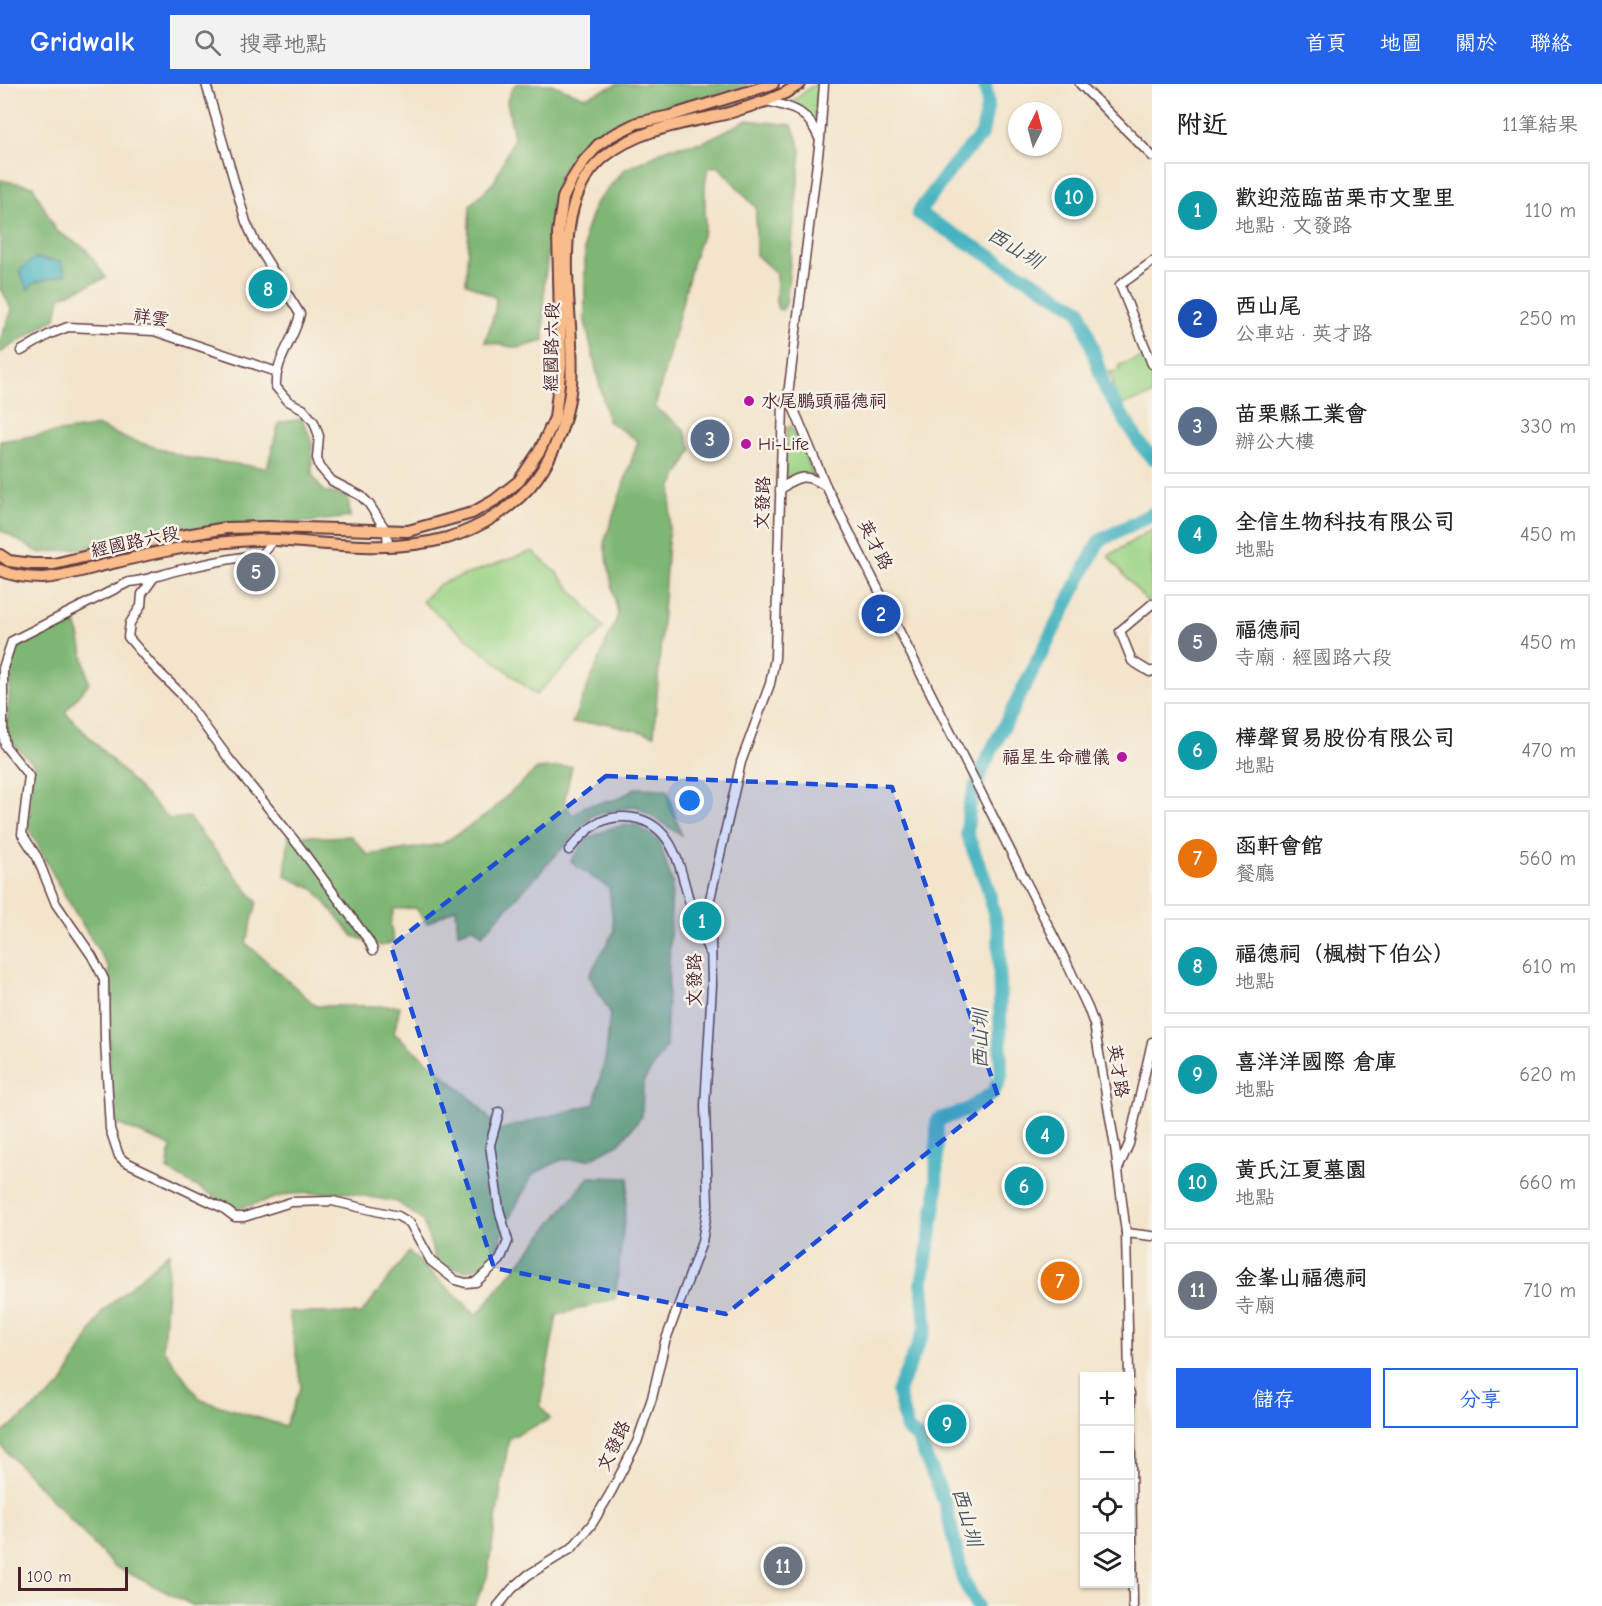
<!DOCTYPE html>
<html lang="zh-TW">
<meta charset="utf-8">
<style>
body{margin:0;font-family:"Comic Neue","LXGW WenKai TC",sans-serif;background:#f2f2f2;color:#222}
.controls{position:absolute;right:18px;bottom:18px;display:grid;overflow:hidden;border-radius:0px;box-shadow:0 2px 4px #0004}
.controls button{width:54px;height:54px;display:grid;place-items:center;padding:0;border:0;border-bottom:2px solid #e0e0e0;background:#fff;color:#222;font:30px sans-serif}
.compass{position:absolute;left:1008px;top:18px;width:54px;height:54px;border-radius:50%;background:#fff;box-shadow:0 2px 4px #0004;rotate:6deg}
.scale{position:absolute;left:18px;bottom:15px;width:110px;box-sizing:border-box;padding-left:6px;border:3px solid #4a1f2b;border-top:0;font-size:16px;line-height:21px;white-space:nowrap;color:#4a1f2b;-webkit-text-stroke:4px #f7f3e8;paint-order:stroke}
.you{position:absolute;left:690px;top:717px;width:21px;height:21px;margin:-15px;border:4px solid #fff;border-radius:50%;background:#1a73e8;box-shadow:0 0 0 9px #1a73e833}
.badge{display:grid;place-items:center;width:39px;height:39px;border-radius:50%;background:#2563eb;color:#fff;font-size:20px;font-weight:700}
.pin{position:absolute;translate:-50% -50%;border:3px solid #fff;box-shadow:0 2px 6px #0006}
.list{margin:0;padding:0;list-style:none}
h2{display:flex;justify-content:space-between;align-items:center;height:78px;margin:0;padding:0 24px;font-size:26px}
h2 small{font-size:20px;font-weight:400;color:#767676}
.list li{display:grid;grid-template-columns:39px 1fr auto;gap:18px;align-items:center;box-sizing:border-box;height:96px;margin:0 12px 12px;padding:0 12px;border:2px solid #e0e0e0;border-radius:0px}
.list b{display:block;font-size:22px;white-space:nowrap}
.list p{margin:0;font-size:20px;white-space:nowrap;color:#767676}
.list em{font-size:20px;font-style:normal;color:#767676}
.actions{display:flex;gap:12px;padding:18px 24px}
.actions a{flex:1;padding:14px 0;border:2px solid #2563eb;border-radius:0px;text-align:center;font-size:21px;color:#2563eb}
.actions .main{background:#2563eb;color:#fff}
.icon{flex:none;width:33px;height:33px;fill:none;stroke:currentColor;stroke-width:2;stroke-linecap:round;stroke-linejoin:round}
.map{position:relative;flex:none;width:1152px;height:1522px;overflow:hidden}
header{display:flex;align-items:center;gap:36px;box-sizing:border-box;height:84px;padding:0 30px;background:#2563eb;color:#fff}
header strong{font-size:28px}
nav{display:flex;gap:33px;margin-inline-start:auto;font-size:21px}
.search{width:420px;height:54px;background:#f2f2f2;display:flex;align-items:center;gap:15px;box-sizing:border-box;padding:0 21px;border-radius:0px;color:#767676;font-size:22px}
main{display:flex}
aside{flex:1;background:#fff}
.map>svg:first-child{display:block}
.green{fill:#9dd486;stroke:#747a58;stroke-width:1.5}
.forest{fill:#7eb673;stroke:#646a4f;stroke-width:1.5}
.water{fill:#45b3c0;stroke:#486976;stroke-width:1.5}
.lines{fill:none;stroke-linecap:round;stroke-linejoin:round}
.river{stroke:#45b3c0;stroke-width:14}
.minor-casing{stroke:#633d43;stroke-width:11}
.major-casing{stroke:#633d43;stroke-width:14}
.minor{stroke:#fff;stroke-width:8}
.major{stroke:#f9bc8a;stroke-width:10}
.marked{fill:#1d4ed8;fill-opacity:0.2;stroke:#1d4ed8;stroke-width:4.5;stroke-dasharray:12 8;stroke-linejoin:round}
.poi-dot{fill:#b5179e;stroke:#f7f3e8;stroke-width:2}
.labels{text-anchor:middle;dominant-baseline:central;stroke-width:5;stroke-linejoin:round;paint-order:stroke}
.street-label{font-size:18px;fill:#4a1f2b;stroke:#f7f3e8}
.poi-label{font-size:18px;fill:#4a1f2b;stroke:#f7f3e8;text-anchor:start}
.water-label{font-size:20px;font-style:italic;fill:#48535f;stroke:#f7f3e8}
</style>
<header>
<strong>Gridwalk</strong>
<div class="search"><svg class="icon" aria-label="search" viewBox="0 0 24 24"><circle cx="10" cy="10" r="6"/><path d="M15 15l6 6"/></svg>搜尋地點</div>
<nav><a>首頁</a><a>地圖</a><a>關於</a><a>聯絡</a></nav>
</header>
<main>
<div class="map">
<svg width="1152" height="1522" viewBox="0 0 1152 1522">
<rect width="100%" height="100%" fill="#f7f3e8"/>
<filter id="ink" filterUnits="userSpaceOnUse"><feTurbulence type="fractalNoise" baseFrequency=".0167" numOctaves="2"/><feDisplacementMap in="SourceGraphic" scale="12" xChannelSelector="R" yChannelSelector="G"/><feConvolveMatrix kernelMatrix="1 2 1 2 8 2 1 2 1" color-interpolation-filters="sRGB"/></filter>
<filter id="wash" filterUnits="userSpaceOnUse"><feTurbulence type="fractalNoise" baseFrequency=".008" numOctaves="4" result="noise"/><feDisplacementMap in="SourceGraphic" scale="24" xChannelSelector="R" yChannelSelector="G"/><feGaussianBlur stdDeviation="1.35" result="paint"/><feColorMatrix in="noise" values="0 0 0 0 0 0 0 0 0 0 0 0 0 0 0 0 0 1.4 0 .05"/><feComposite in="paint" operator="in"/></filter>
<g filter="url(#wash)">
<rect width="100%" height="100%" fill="#f3e4cb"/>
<g class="green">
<path d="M813,1H817L818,5L814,39L802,26L791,19Z"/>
<path d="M1146,272L1152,287V311L1119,322L1112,302L1114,300L1110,288L1120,286L1119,281Z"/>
<path d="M791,342L815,393C804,388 795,390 786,397L784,396L787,344Z"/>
<path d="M1152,445V514L1147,518L1108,472Z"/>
<path d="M532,467L557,489L604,544L536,611L422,517L440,500Z"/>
</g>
<g class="forest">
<path d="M517,0H551L585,13L618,0H751L619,39L584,61L559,90L544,200V257L518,264L485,258L495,227L496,214L466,199L470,121L494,98L514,54L507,17L513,3Z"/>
<path d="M747,36L792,41L801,66L786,220L782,226L778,225L776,219L777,190L756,171V124L718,82L708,84L705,101V143L693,177L655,324L684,345L692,366L672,402L654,651L605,639H572L618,531L604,459L638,357L608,337L585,237V150L595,120L624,86L669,64L703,58Z"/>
<path d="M0,96L33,102L56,147L85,164L106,194L60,213L56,234L0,269V255L12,227L2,206H0Z"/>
<path d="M302,335L312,357V391L323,407L348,413L350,433L40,469L0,446V420L3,417L0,415V357L99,342L122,353L189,374L267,384L279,339Z"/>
<path d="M76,537L89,599L65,628L169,735L188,733L257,818L246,859L316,922H400L394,949L473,1016L499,1046L594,1020L606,971L610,928L589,892L614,847L609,804L579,784L571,777L587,755L611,744L634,740L659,756L672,798L666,963L643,998L642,1032L620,1059L590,1075L561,1076L533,1090L509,1135L490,1179L467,1187L437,1180L423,1137L397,1118L344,1108L289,1110L237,1125L167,1086L171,1062L115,1039L109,979V884L61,805L28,743L33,679L6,653L13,564Z"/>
<path d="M572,682L564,718L573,732L585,722L618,715L635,704L667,705L681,751L636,722L593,731L482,851L473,843L458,849L456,824L427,839L416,824L394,825L390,840L394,858L381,862L353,852L314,805L285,792L289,750L326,753L351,752L368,771L442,760L485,732L537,685Z"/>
<path d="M589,1093L629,1094L615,1215L557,1231L540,1321L550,1335L509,1354L487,1493L474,1522H194L114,1482L0,1361V1351L61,1302L102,1228L169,1168L163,1265L201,1316L285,1342L301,1302L289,1228L361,1230L409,1168L477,1231Z"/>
</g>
<path class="water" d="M35,174L60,178L66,190L34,199L28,206L19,187Z"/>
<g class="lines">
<g class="river">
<path d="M985,0L988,19L982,50L953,82L918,129L1080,226L1105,304L1140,360L1152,374"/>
<path d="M977,1522L963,1495L945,1418L917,1353L907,1345L898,1307L926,1243L922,1200L936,1116L937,1036L965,1027L993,1009L1001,992L999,850L987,801L967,750L969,723L981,687L1099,457L1152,430"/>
</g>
</g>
</g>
<g filter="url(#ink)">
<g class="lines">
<defs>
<g id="minor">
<path d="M206,0L246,138L254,156L300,230C295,255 274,277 276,303L288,317L303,325L314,338L319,352L317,374L320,383L332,397L361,412L369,420L387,448L388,463"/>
<path d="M1080,0L1152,72"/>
<path d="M766,17C794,24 807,26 819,54"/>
<path d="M1152,178L1120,201L1152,280"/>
<path d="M21,267L50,250L68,243L154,247L277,288"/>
<path d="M788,311L826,402L1064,873L1088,924L1094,940L1115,1063L1126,1149L1129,1292"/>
<path d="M780,406C798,390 806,390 826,402"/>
<path d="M273,456L262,470C234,474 207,479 179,486C162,490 146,497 129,498L12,557L3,584V649L5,662L29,692L22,750L37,773L56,820L92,872L104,895L105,956L110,1045L119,1072L124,1077L223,1124L235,1133H244L291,1118L332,1117L398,1132L410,1139L431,1177L455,1196L466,1199L476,1198L500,1176L508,1157L499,1125L490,1061L499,1028"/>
<path d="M155,492L142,510L141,522L130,539L128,553L152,581L181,610L229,675L299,762L369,857L373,866"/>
<path d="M1152,520L1120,547L1132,577L1150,588L1152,587"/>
<path d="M569,766C585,747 599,732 625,733C679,735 680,793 694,833C698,845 704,856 709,867"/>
<path d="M1118,1085L1129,1060L1152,958"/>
<path d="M1126,1149L1152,1152"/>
<path d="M1130,1309L1133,1522"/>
<path d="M498,1522L512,1505L528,1491L572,1464L592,1440L611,1408L637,1358L652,1314L665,1258L702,1158L708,1121L705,1022L712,901L710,815L741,678L770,600L775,574L783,322L788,311L820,55L824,0"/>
</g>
<g id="major">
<path d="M0,471L9,477L32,480H54L146,458L226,444L268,443L408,447L472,429L495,416L519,397L540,366L555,334L561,281L558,149L563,114L571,97L584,77L598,61L611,52L637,39L670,32L773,0"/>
<path d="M0,486C13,492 27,494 42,494C61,493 81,487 100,482C138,473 177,463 216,459C235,457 257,455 276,456C333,460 391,469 447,454C481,444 515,423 536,395C556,368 568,333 571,300C577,230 543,124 604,73C637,45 685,39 725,30C739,26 753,21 766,17L785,9L800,0"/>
</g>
</defs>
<use href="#minor" class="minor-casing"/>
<use href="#major" class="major-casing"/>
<use href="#minor" class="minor"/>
<use href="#major" class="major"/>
</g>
</g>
<path class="marked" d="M606,692L892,703L998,1012L726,1230L494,1184L391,862Z"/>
<g class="poi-dot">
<circle cx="749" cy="317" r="6"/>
<circle cx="746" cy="360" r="6"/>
<circle cx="1122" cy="673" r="6"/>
</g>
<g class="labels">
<g class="street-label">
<text transform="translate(151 234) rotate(9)">祥雲</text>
<text transform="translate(552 263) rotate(-89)">經國路六段</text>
<text transform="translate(763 419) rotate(-88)">文發路</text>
<text transform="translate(135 458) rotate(-12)">經國路六段</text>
<text transform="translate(875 461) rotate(63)">英才路</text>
<text transform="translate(694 896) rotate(-90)">文發路</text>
<text transform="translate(1118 987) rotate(81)">英才路</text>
<text transform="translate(614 1362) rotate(-65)">文發路</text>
</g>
<g class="poi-label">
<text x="761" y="317">水尾鵬頭福德祠</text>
<text x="758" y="360">Hi-Life</text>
<text x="1110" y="673" text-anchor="end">福星生命禮儀</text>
</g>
<g class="water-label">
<text transform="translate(1015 164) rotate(31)">西山圳</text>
<text transform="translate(980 955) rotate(-90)">西山圳</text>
<text transform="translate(967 1433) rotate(74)">西山圳</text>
</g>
</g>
</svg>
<div class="controls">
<button>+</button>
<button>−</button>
<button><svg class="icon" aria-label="locate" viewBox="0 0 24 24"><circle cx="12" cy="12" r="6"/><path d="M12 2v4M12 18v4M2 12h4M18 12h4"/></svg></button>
<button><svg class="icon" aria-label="layers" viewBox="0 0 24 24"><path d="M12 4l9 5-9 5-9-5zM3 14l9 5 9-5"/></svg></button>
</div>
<svg class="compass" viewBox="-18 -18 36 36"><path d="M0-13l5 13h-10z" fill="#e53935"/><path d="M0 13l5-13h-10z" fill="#767676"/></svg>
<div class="scale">100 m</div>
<div class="you"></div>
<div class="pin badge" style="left:702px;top:837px;background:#0f9aa8">1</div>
<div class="pin badge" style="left:881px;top:530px;background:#1a4fb4">2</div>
<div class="pin badge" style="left:710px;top:355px;background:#5c6f8a">3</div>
<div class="pin badge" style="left:1045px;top:1051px;background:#0f9aa8">4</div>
<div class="pin badge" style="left:256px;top:488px;background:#6b7280">5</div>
<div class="pin badge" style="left:1024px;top:1102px;background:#0f9aa8">6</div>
<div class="pin badge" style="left:1060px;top:1197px;background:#e8710a">7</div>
<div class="pin badge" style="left:268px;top:205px;background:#0f9aa8">8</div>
<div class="pin badge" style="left:947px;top:1340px;background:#0f9aa8">9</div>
<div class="pin badge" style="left:1074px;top:113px;background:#0f9aa8">10</div>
<div class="pin badge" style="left:783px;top:1482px;background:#6b7280">11</div>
</div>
<aside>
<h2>附近<small>11筆結果</small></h2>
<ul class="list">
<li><span class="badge" style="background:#0f9aa8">1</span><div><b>歡迎蒞臨苗栗市文聖里</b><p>地點 · 文發路</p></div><em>110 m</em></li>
<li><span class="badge" style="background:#1a4fb4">2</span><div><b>西山尾</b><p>公車站 · 英才路</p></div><em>250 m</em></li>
<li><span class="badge" style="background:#5c6f8a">3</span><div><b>苗栗縣工業會</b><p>辦公大樓</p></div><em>330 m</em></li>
<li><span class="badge" style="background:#0f9aa8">4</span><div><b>全信生物科技有限公司</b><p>地點</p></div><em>450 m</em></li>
<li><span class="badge" style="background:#6b7280">5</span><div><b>福德祠</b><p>寺廟 · 經國路六段</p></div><em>450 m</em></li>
<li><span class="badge" style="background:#0f9aa8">6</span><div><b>樺聲貿易股份有限公司</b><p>地點</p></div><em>470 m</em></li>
<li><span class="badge" style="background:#e8710a">7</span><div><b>函軒會館</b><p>餐廳</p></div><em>560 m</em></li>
<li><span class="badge" style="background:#0f9aa8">8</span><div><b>福德祠（楓樹下伯公）</b><p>地點</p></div><em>610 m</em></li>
<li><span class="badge" style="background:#0f9aa8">9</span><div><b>喜洋洋國際 倉庫</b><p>地點</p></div><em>620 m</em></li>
<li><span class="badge" style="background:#0f9aa8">10</span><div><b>黃氏江夏墓園</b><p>地點</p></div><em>660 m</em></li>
<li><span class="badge" style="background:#6b7280">11</span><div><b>金峯山福德祠</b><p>寺廟</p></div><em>710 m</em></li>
</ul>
<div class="actions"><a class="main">儲存</a><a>分享</a></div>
</aside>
</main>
